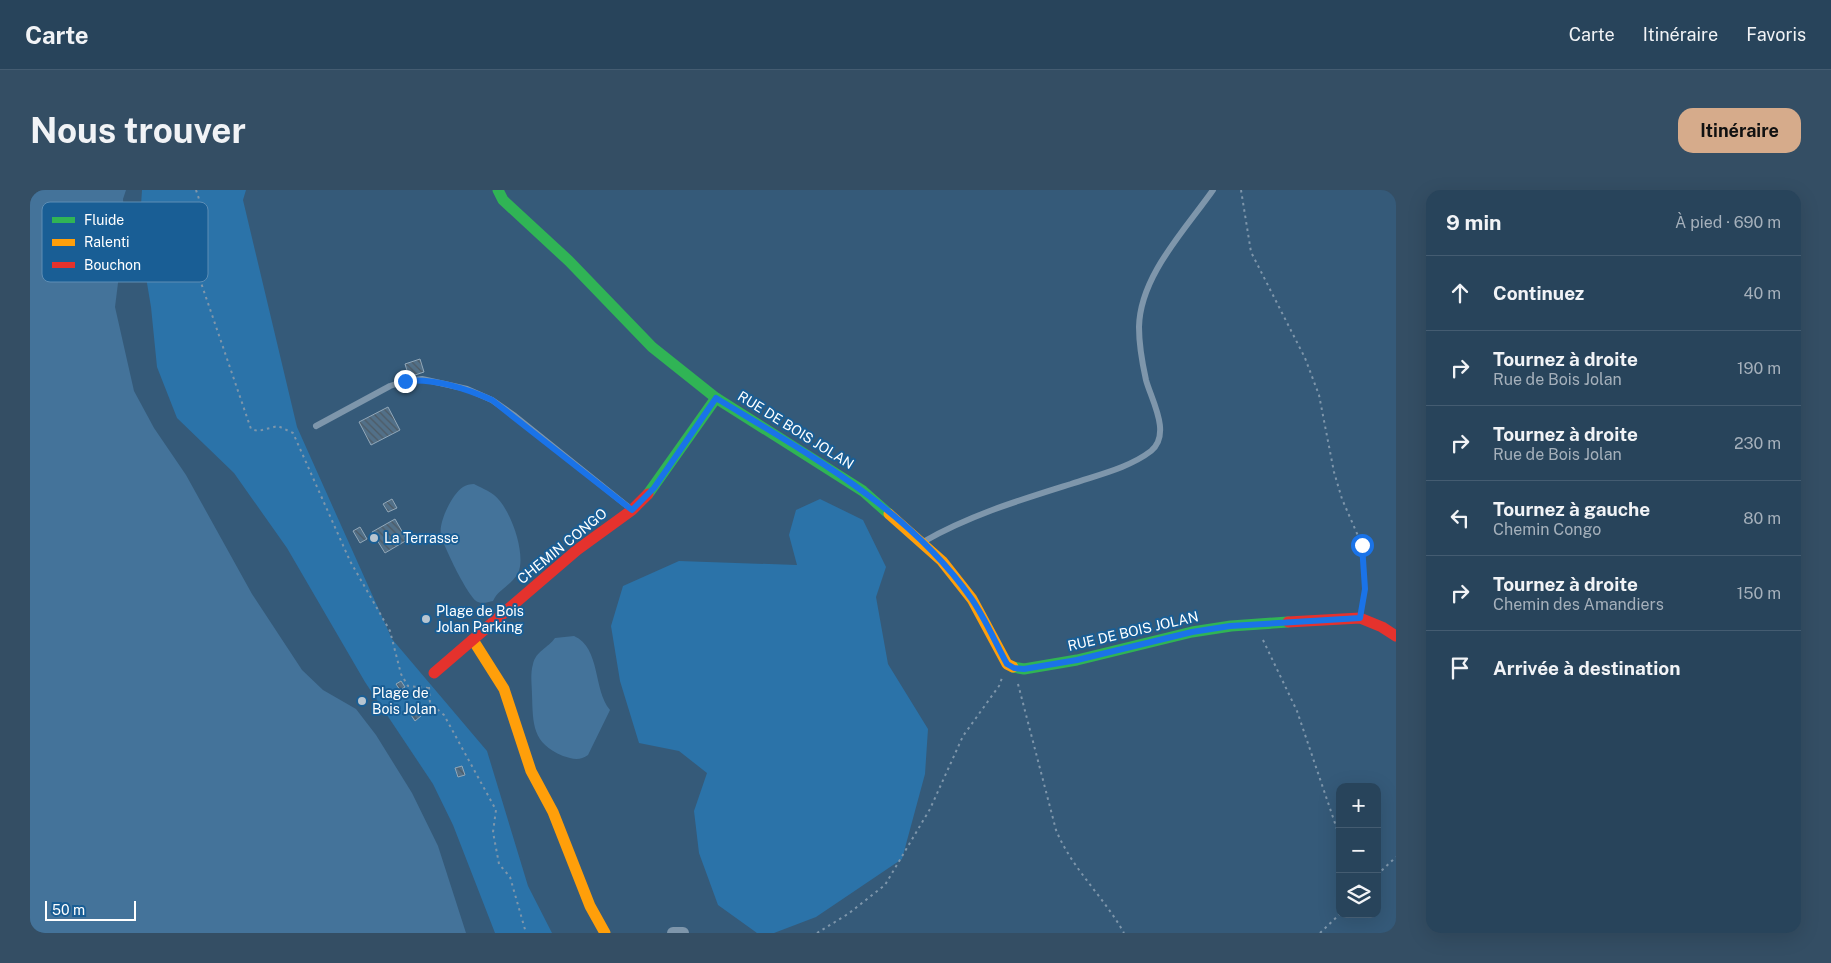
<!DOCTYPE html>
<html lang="fr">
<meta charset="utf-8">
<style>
body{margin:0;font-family:"Public Sans",sans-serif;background:#344e64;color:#f1f3f6}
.controls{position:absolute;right:15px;bottom:15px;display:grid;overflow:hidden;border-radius:10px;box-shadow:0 5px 20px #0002}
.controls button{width:45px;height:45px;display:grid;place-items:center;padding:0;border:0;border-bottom:1px solid #445c71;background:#28445b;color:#f1f3f6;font:25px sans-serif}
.scale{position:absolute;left:15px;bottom:12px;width:91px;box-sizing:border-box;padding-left:5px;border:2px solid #fff;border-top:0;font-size:14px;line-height:18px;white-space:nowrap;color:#fff;-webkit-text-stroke:4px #195e95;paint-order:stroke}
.stop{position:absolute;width:15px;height:15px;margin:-11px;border:4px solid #1a73e8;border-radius:50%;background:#fff}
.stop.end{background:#1a73e8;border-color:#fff;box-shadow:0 1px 5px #0008}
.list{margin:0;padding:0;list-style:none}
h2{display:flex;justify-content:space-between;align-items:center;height:65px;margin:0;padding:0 20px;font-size:21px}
h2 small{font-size:16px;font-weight:400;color:#a5b0bb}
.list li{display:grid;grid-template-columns:32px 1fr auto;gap:15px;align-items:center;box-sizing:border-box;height:75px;padding:0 20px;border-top:1px solid #445c71}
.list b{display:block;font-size:19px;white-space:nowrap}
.list p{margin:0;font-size:16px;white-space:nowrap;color:#a5b0bb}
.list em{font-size:16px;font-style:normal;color:#a5b0bb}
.icon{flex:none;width:28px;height:28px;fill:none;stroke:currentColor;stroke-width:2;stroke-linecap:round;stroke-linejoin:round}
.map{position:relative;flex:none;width:1366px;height:743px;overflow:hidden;border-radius:15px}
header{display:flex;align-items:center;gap:30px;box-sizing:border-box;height:70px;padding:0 25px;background:#28445b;border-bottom:1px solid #445c71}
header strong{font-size:24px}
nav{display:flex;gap:28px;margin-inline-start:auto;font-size:18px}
.intro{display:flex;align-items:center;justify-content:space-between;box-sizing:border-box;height:120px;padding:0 30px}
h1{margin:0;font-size:35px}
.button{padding:12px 22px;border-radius:15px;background:#d6ab8b;color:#111;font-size:18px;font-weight:700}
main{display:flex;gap:30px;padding:0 30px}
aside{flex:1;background:#28445b;border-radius:15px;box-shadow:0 5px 20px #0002}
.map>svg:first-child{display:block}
.green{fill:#2b73a9}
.water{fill:#44739a}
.building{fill:url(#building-back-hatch);stroke:#92a8b9}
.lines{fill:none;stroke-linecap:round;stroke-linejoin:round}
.path{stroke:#7e96ab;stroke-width:2;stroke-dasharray:2.5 4;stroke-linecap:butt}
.lane{stroke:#7e96ab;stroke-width:6}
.street{stroke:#7e96ab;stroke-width:12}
.fast{stroke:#30b455;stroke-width:11}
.slow{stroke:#ff9f0a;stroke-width:11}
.jam{stroke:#e5322d;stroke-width:11}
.route{stroke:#1a73e8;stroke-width:6}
.poi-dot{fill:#b8c5d0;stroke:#195e95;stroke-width:2}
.labels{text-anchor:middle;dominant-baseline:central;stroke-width:4;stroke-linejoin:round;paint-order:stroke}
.street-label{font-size:14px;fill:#fff;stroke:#195e95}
.poi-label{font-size:14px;fill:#fff;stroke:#195e95;text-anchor:start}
.key{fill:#195e95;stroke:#5e8eb5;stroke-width:1}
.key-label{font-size:14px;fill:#fff}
</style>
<header>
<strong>Carte</strong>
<nav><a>Carte</a><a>Itinéraire</a><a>Favoris</a></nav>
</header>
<div class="intro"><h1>Nous trouver</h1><a class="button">Itinéraire</a></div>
<main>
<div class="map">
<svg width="1366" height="743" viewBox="0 0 1366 743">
<defs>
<pattern id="building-back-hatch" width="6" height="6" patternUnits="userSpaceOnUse" patternTransform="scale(1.25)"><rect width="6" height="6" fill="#527088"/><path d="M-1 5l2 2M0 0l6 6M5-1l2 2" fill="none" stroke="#4e5a64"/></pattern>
</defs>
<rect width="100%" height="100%" fill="#355a79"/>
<g class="green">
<path d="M112,0H216L213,10L267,237L362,449L457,561L498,696L522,743H465L423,635L403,594L335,492L257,358L204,283L147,228L127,177L121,117L109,45Z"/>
<path d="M790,309L833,330L856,377L846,407L858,474L898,539L895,584L872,669L786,727L744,743H727L688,715L669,663L664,621L677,583L649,561L609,553L590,491L581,436L593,396L649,371L767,375L759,345L766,320Z"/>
</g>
<g class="water">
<path d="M0,0H96L93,9L95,37L85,117L104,201L124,238L156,285L222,404L272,480L293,500L326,519L346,545L382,603L408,656L436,743H0Z"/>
<path d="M444,294C450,297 459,301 464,305C480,317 497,365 488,383C481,396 468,399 463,411C458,412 453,414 448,412C439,409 413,355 411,345C408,332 423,303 433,297C436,295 440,294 444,294Z"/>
<path d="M544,446C571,458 563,500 580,520L558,565C550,571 542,569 533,566C502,553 503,534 502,505C502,495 500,484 503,474C506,461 518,458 525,448Z"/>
</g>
<g class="building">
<path d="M390,169L394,182L379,187L375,174Z"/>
<path d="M358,217L370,240L341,255L329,232Z"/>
<path d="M362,309L367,318L358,322L353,314Z"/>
<path d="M365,329L377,350L355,363L342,342Z"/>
<path d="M330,337L337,349L330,353L323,341Z"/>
<path d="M371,491L375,497L370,500L366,494Z"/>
<path d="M388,521L391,526L385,531L381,525Z"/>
<path d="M432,576L435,585L428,587L425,578Z"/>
</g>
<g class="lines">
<g class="path">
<path d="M166,0L175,27L167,81L221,239L228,241L248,236L263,243L320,371L360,441L371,484L378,496L398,498"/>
<path d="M1211,0L1221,62L1275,168L1289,205L1304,282L1312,309L1332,355L1335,376L1333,414"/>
<path d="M1233,450L1267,521L1310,648"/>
<path d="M988,494L1026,640C1042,679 1074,707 1094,743"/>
<path d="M399,497L400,513L414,525L466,620L463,642L469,674L480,687L496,743"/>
<path d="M1347,685L1366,667"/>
<path d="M787,743L818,724L855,695L900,619L933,546L969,496L972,488"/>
<path d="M1290,743L1310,724"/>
</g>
<g class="lane">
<path d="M286,236L360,196L375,191L392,189L437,199L462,210L485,226L601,319"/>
<path d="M893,352C940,325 990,310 1041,294C1067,285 1099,278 1121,261C1142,244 1121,209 1116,190C1112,172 1109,155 1109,137C1110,86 1155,40 1183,0"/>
</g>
<path class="street" d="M643,743H653"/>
<g class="fast">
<path d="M468,0L473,10L539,71L622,157L686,208L833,301L859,324"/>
<path d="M618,304L686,208"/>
<path d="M983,477L994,479L1047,470L1162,442L1201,436L1258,432"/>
</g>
<g class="slow">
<path d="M859,324L912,371L942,409L977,474L983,477"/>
<path d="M443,450L474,499L501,581L523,622L560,716L575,743"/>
</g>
<g class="jam">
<path d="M1258,432L1330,428L1352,437L1366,446"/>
<path d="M404,483L547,360L602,320L618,304"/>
</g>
</g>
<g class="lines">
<path class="route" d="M375,191C405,188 435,198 462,210L602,320L624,298L686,208C778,264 878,318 941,408C955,428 965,452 977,474L984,478L994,479L1047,470L1162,442L1200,436L1330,428L1335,399L1332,355"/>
</g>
<g class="poi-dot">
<circle cx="344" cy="348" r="5"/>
<circle cx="396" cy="429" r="5"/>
<circle cx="332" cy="511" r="5"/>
</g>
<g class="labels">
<g class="street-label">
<text transform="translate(766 240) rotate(32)">RUE DE BOIS JOLAN</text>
<text transform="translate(532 356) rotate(-39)">CHEMIN CONGO</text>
<text transform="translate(1103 441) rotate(-13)">RUE DE BOIS JOLAN</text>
</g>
<g class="poi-label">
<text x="354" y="348">La Terrasse</text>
<text x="406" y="421">Plage de Bois<tspan x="406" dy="16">Jolan Parking</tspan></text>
<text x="342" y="503">Plage de<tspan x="342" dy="16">Bois Jolan</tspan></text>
</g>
</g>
<rect x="12" y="12" width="166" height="80" rx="8" class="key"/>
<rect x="22" y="27" width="23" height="6" fill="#30b455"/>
<rect x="22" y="49" width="23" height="7" fill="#ff9f0a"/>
<rect x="22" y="72" width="23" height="6" fill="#e5322d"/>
<g class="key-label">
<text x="54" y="35">Fluide</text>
<text x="54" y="57">Ralenti</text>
<text x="54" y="80">Bouchon</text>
</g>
</svg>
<div class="controls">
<button>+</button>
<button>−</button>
<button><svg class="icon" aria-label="layers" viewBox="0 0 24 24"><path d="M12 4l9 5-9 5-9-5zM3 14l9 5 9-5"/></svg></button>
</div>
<div class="scale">50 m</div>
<div class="stop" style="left:1332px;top:355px"></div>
<div class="stop end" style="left:375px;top:191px"></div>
</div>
<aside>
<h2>9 min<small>À pied · 690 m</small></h2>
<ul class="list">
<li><svg class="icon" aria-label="ahead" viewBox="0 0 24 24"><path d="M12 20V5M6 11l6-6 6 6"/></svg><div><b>Continuez</b></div><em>40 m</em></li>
<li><svg class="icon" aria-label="right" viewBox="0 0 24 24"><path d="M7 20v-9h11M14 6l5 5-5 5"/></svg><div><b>Tournez à droite</b><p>Rue de Bois Jolan</p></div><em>190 m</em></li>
<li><svg class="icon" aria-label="right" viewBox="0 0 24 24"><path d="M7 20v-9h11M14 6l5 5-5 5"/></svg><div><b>Tournez à droite</b><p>Rue de Bois Jolan</p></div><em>230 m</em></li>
<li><svg class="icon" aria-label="left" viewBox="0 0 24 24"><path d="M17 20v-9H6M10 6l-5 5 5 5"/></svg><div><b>Tournez à gauche</b><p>Chemin Congo</p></div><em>80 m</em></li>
<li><svg class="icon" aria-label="right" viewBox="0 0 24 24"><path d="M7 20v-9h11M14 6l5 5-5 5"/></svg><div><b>Tournez à droite</b><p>Chemin des Amandiers</p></div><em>150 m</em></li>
<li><svg class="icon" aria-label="arrive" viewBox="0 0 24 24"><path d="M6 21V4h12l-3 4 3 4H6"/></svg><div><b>Arrivée à destination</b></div></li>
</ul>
</aside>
</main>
